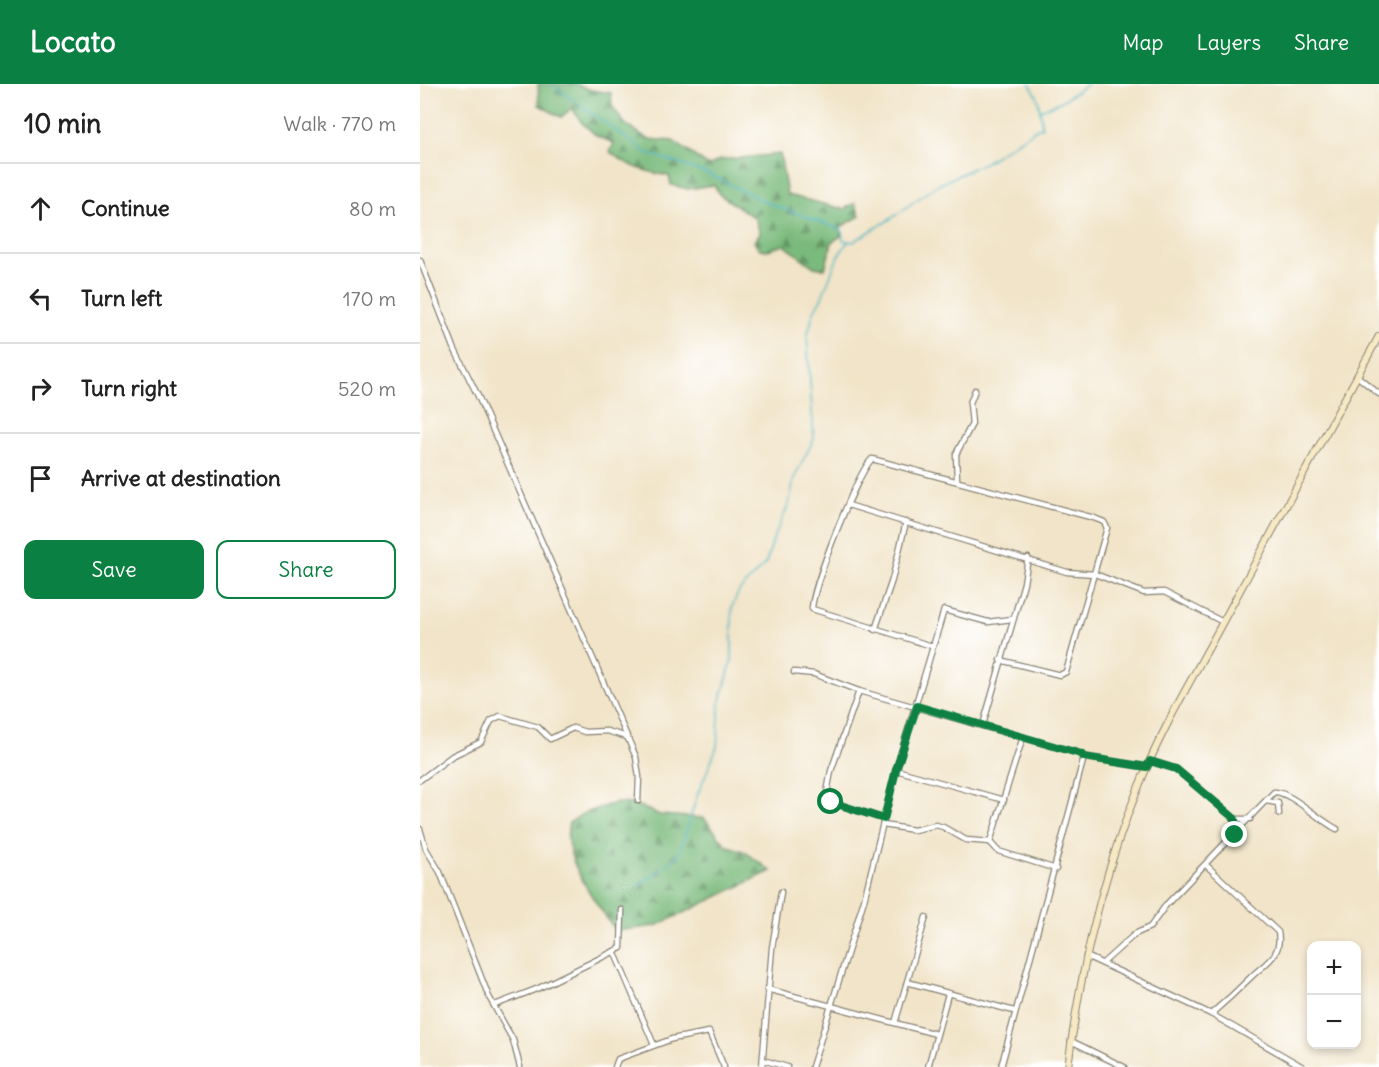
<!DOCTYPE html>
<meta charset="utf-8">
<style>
body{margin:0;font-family:Delius,sans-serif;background:#f2f2f2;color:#222}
.controls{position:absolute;right:18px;bottom:18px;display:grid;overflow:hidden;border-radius:12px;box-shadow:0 3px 9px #0003}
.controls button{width:54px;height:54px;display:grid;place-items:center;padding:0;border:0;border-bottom:2px solid #e0e0e0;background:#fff;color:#222;font:30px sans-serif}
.stop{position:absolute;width:18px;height:18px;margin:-14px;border:4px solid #0b8043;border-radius:50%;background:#fff}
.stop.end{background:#0b8043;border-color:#fff;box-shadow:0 2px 6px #0008}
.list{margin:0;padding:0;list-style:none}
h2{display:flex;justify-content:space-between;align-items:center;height:78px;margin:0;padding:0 24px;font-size:26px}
h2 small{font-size:20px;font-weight:400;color:#767676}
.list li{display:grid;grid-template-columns:39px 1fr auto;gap:18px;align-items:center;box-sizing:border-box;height:90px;padding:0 24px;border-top:2px solid #e0e0e0}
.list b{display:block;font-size:22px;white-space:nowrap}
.list em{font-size:20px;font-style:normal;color:#767676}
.actions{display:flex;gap:12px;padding:18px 24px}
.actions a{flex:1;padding:14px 0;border:2px solid #0b8043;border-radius:12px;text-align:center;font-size:21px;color:#0b8043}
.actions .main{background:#0b8043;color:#fff}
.icon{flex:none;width:33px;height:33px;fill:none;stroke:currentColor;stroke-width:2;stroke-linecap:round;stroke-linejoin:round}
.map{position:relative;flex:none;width:959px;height:983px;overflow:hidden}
header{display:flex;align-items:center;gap:36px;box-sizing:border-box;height:84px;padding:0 30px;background:#0b8043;color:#fff}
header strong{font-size:28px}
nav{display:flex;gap:33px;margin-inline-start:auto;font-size:21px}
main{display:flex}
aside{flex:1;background:#fff}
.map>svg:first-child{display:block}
.forest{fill:url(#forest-firs);stroke:#4b6b4c;stroke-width:1.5}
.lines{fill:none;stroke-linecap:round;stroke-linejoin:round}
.stream{stroke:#46b3c2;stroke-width:1.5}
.street-casing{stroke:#868072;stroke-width:7}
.secondary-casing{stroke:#868072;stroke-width:8}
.street{stroke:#fff;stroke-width:4.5}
.secondary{stroke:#f6e9c3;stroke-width:6}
.route{stroke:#0b8043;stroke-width:8}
</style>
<header>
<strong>Locato</strong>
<nav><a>Map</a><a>Layers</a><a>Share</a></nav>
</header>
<main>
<aside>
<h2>10 min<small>Walk · 770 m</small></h2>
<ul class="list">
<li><svg class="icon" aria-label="ahead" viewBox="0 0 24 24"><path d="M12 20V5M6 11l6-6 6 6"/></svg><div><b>Continue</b></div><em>80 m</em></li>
<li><svg class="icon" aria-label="left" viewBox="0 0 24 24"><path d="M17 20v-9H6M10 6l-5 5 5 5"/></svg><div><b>Turn left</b></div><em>170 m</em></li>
<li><svg class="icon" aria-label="right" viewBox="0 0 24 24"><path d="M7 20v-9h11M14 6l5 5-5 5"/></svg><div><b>Turn right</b></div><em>520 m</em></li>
<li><svg class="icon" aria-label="arrive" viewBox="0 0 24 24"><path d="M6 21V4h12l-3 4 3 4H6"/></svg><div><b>Arrive at destination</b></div></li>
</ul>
<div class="actions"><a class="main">Save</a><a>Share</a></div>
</aside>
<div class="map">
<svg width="959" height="983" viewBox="0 0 959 983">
<defs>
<pattern id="forest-firs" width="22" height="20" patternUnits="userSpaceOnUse" patternTransform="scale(1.5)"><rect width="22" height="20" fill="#7aba7c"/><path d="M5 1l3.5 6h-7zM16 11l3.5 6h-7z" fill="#639665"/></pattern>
</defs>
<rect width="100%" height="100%" fill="#fff"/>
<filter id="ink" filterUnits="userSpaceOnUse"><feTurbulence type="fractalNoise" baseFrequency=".0167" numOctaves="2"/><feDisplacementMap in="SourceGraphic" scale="12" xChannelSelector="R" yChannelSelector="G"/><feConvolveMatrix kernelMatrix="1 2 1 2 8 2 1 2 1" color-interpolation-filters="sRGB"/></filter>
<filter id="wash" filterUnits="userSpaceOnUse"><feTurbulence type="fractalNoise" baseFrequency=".008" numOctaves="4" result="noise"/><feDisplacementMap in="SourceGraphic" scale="24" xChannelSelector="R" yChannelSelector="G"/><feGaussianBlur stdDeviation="1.35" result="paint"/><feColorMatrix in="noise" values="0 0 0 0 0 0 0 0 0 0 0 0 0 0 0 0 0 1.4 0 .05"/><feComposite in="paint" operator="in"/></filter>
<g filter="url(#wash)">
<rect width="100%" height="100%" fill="#f1e4c8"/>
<g class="forest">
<path d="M118,0H156L171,6L191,9L192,22L205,40L228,55L253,57L289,82L299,76L360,70L367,111L424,125L435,119L440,132L421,143V152L412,158L405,185L394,183L364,161L347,166L340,165L334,158L340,149L335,134L300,111L294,101L268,105L251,101L249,92C226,88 209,83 190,68L194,59L177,52L162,39L152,24L141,33L119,21Z"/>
<path d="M195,719L214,720L240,731L284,734L306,761L325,768L351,787L236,842L196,847C177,820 140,773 149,739L164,729Z"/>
</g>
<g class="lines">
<g class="stream">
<path d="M610,0L617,12L620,26L640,18L668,0"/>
<path d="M134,2L227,69L289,90L345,118L422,146L423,156L433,158L472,134L514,103L566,78L618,44H622L620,26"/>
<path d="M219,802L254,775L260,767L277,712L297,663L300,619L312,576V523L319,507L346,479L354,453L369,420L374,394L394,355L387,253L394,227L402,213L418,172L428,158"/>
</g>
</g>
</g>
<g filter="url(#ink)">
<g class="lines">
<defs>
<g id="street">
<path d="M0,176L35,266L58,312L216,673L219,693L218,717"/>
<path d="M937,292L959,310"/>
<path d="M537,396L536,370L552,340L550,319L555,306"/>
<path d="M428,421L647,488L675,490L724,509L744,508L803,538"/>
<path d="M455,546L472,496L486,438"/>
<path d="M512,562L392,525C392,504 437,389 452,375L674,434L684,438L687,444L646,588L640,591L580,576"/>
<path d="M374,588L394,590L439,607L661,670L664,673L727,683"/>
<path d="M439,607L411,687L406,714L411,718L464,735"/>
<path d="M563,641L604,499L608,474"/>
<path d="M603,653L570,758L578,767L636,785"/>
<path d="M730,677L756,685L815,735H830"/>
<path d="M476,686L584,716"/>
<path d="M0,696L32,672L61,658L71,637L80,632L118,643L130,655L153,644L165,648L187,647L207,653"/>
<path d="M846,717L858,719L859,730"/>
<path d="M463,741L494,746L516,741L523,743L546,756L570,758"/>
<path d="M0,745L6,765L20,788L69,913L93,956L100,983"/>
<path d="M786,781L858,848C863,873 843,880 830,894C817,907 805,918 791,930"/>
<path d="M194,867L234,961"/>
<path d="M666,872L791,930L883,983"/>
<path d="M684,878L715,850L730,843L746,821L854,708C868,706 900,737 917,745"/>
<path d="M487,898L594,927"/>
<path d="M347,905L516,950"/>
<path d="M75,921L119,904L201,864L202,826"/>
<path d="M475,939L506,833"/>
<path d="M651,957L704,983"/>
<path d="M343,976L367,983"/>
<path d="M195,983L198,975L252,955L289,948L304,983"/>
<path d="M342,983L352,864L361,808"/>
<path d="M392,983L444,816L476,686L524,526L568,538L592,535"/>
<path d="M508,983L528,910"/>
<path d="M581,983L664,673"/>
</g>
<path id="secondary" d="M648,983C660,886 682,792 719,702C743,642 776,588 806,532C857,438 908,345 959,252"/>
</defs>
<use href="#street" class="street-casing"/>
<use href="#secondary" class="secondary-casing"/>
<use href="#street" class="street"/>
<use href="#secondary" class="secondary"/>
</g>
</g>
<g class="lines" filter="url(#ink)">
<path class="route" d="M411,718L464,735L476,686L497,622L661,670L664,673L727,683L730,677L756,685L815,735V751"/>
</g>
</svg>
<div class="controls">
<button>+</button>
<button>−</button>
</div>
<div class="stop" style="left:411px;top:718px"></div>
<div class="stop end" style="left:815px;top:751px"></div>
</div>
</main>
